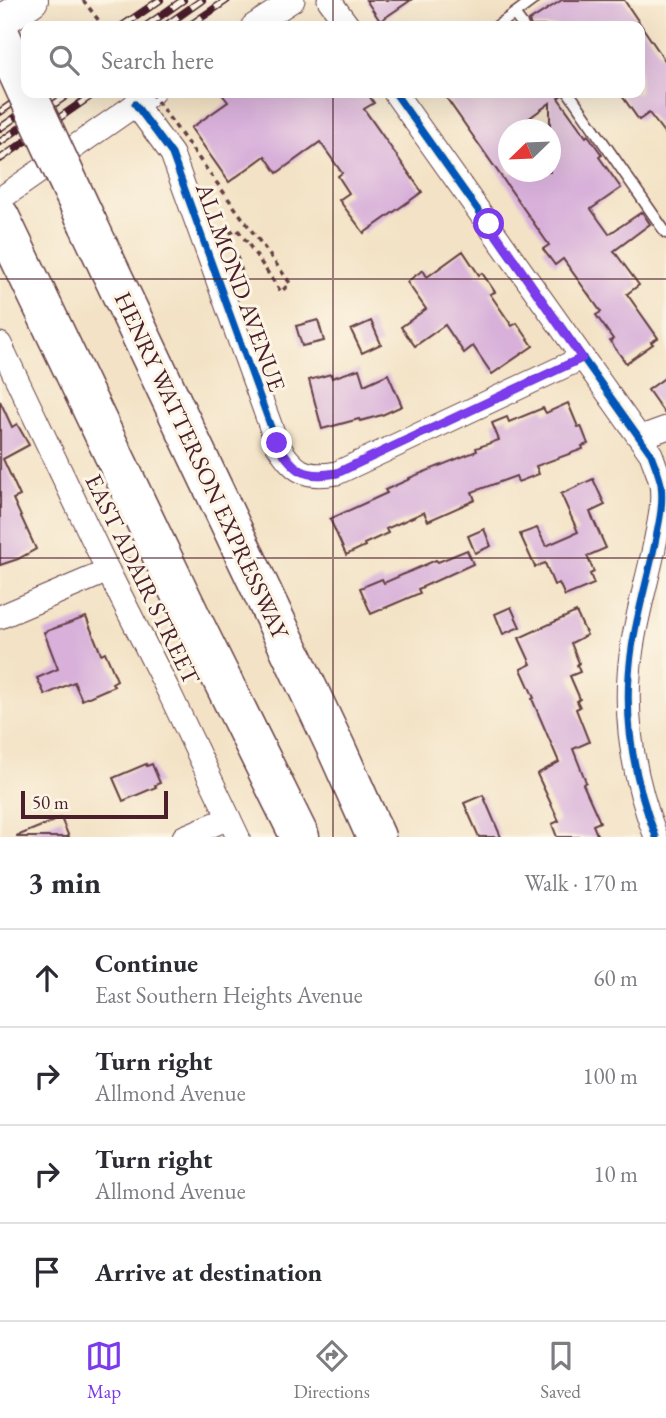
<!DOCTYPE html>
<meta charset="utf-8">
<style>
body{margin:0;font-family:"EB Garamond",serif;background:#f7f7f7;color:#2b2b33}
.compass{position:absolute;left:498px;top:119px;width:63px;height:63px;border-radius:50%;background:#fff;box-shadow:0 7px 28px #0002;rotate:247deg}
.scale{position:absolute;left:21px;bottom:18px;width:147px;box-sizing:border-box;padding-left:7px;border:4px solid #4a1f2b;border-top:0;font-size:19px;line-height:24px;white-space:nowrap;color:#4a1f2b;-webkit-text-stroke:5px #fcf5e5;paint-order:stroke}
.stop{position:absolute;width:21px;height:21px;margin:-16px;border:5px solid #7c3aed;border-radius:50%;background:#fff}
.stop.end{background:#7c3aed;border-color:#fff;box-shadow:0 2px 7px #0008}
.list{margin:0;padding:0;list-style:none}
h2{display:flex;justify-content:space-between;align-items:center;height:91px;margin:0;padding:0 28px;font-size:30px}
h2 small{font-size:23px;font-weight:400;color:#7c7c81}
.list li{display:grid;grid-template-columns:46px 1fr auto;gap:21px;align-items:center;box-sizing:border-box;height:98px;padding:0 28px;border-top:2px solid #e1e1e2}
.list b{display:block;font-size:26px;white-space:nowrap}
.list p{margin:0;font-size:23px;white-space:nowrap;color:#7c7c81}
.list em{font-size:23px;font-style:normal;color:#7c7c81}
.icon{flex:none;width:38px;height:38px;fill:none;stroke:currentColor;stroke-width:2;stroke-linecap:round;stroke-linejoin:round}
.map{position:relative;flex:none;width:666px;height:837px;overflow:hidden}
.search{position:absolute;background:#fff;box-shadow:0 7px 28px #0002;left:21px;right:21px;top:21px;height:77px;display:flex;align-items:center;gap:18px;box-sizing:border-box;padding:0 24px;border-radius:14px;color:#7c7c81;font-size:26px}
.sheet{height:483px;background:#fff}
nav{display:flex;justify-content:space-around;align-items:center;box-sizing:border-box;height:98px;border-top:2px solid #e1e1e2;background:#fff;font-size:19px;color:#7c7c81}
nav a{display:grid;justify-items:center;gap:4px}
nav .on{color:#7c3aed}
.map>svg:first-child{display:block}
.building{fill:#d8b0da;fill-rule:evenodd}
.lines{fill:none;stroke-linecap:round;stroke-linejoin:round}
.service-casing{stroke:#633c42;stroke-width:13}
.minor-casing{stroke:#633c42;stroke-width:25}
.secondary-casing{stroke:#633c42;stroke-width:34}
.motorway-casing{stroke:#633c42;stroke-width:41}
.path{stroke:#633c42;stroke-width:3.5;stroke-dasharray:5 5;stroke-linecap:butt}
.service{stroke:#fff;stroke-width:10}
.minor{stroke:#fff;stroke-width:23}
.secondary{stroke:#fff;stroke-width:32}
.motorway{stroke:#fff;stroke-width:38}
.rail-casing{stroke:#4a1f2b;stroke-width:8}
.rail{stroke:#fcf5e5;stroke-width:5;stroke-dasharray:16;stroke-linecap:butt}
.motorway-bridge-casing{stroke:#633c42;stroke-width:41;stroke-linecap:butt}
.path-bridge{stroke:#633c42;stroke-width:3.5;stroke-dasharray:5 5;stroke-linecap:butt}
.motorway-bridge{stroke:#fff;stroke-width:38}
.cycleway-casing{stroke:#fcf5e5;stroke-width:11}
.cycleway{stroke:#0057b8;stroke-width:7}
.route{stroke:#7c3aed;stroke-width:9}
.grid{fill:none;stroke:#4a1f2b;stroke-width:2;stroke-opacity:0.55}
.labels{text-anchor:middle;dominant-baseline:central;stroke-width:6;stroke-linejoin:round;paint-order:stroke}
.street-label{font-size:24px;fill:#4a1f2b;stroke:#fcf5e5}
</style>
<div class="map">
<svg width="666" height="837" viewBox="0 0 666 837">
<rect width="100%" height="100%" fill="#fcf5e5"/>
<filter id="ink" filterUnits="userSpaceOnUse"><feTurbulence type="fractalNoise" baseFrequency=".0143" numOctaves="2"/><feDisplacementMap in="SourceGraphic" scale="14" xChannelSelector="R" yChannelSelector="G"/><feConvolveMatrix kernelMatrix="1 2 1 2 8 2 1 2 1" color-interpolation-filters="sRGB"/></filter>
<filter id="wash" filterUnits="userSpaceOnUse"><feTurbulence type="fractalNoise" baseFrequency=".00686" numOctaves="4" result="noise"/><feDisplacementMap in="SourceGraphic" scale="28" xChannelSelector="R" yChannelSelector="G"/><feGaussianBlur stdDeviation="1.57" result="paint"/><feColorMatrix in="noise" values="0 0 0 0 0 0 0 0 0 0 0 0 0 0 0 0 0 1.4 0 .05"/><feComposite in="paint" operator="in"/></filter>
<g filter="url(#wash)">
<rect width="100%" height="100%" fill="#f3e2c5"/>
<g id="blocks">
<g class="building">
<path d="M366,0H411L380,21Z"/>
<path d="M562,0H624L666,62V135L649,113L639,120L620,93H640V26H531L529,21Z"/>
<path d="M221,93H367L374,103L364,109L422,192L364,233L339,200L349,193L338,176L342,173L320,142L277,173L265,156L229,182L191,128L228,102Z"/>
<path d="M443,93H561L562,95L558,98L586,137L588,135L602,155L599,157L621,188L591,209L609,234L642,212L650,224L614,251L639,285L627,294L658,338L651,342L653,344L626,363L610,341L613,339L596,315L601,312L563,259L555,265L543,249L549,245ZM550,103V172H508V130H513Z"/>
<path d="M463,251L479,275L482,273L495,292L490,294L512,326L517,323L533,346L492,374L473,346L464,353L445,325L415,346L401,327L426,309L407,282L423,270L427,277Z"/>
<path d="M318,320L324,341L302,346L296,326Z"/>
<path d="M371,321L381,344L362,353L351,330Z"/>
<path d="M359,369L364,385L388,374L402,406L382,415L360,421L359,419L322,429L309,380L331,374L332,378Z"/>
<path d="M666,377V414H665L648,390Z"/>
<path d="M0,401L12,427L17,424L29,445L3,459L20,496L13,499L36,549L18,559L0,565Z"/>
<path d="M568,403L578,427L581,426L588,444L582,446L583,449L536,466L539,474L518,482L516,476L472,492L475,500L428,521L424,512L386,529L388,533L364,544L365,546L346,555L330,519L387,493L385,490L410,479L409,478L477,451L476,448L499,440L492,423L507,417L509,422L543,408L546,413Z"/>
<path d="M593,479L605,505L590,512L606,548L587,556L594,572L590,574L594,584L565,596L559,583L554,585L545,563L535,567L520,534L537,528L546,546L578,532L561,494Z"/>
<path d="M484,529L491,546L475,553L468,536Z"/>
<path d="M467,550L473,564L418,589L420,593L371,614L360,588L382,579L384,583L436,560L438,562Z"/>
<path d="M511,607L520,627L503,634L495,614Z"/>
<path d="M576,612L587,635L571,643L579,663L577,665L580,672L570,676L580,699L577,701L580,707L576,709L589,742L573,749L586,782L583,784L600,822L593,825L598,837H557L552,824L559,821L537,774L559,762L532,699L534,698L521,669L531,664L519,638Z"/>
<path d="M86,617L101,654L105,652L117,680L112,683L114,686L82,700L74,682L45,695L37,678L58,669L44,632Z"/>
<path d="M146,764L147,766L152,764L160,783L155,785L156,787L123,801L113,778Z"/>
<path d="M483,795L501,837H479L464,803Z"/>
<path d="M61,818L69,837H17V836Z"/>
</g>
</g>
</g>
<g filter="url(#ink)">
<use href="#blocks" fill-opacity="0" stroke="#633c42" stroke-width="2"/>
<g class="lines">
<defs>
<g id="service">
<path d="M497,26L514,14"/>
<path d="M523,26L514,14L533,0"/>
<path d="M569,93L666,233"/>
</g>
<g id="minor">
<path d="M329,0L348,26"/>
<path d="M253,26L293,0"/>
<path d="M395,93L651,454C654,463 659,474 661,484C664,506 658,527 654,548C647,581 637,614 632,648C622,713 632,775 656,837"/>
<path d="M135,104L172,154L277,444C294,471 304,479 337,473L582,358"/>
<path d="M0,199L152,93"/>
<path d="M0,344L108,571L169,692L238,837"/>
<path d="M641,437L666,428"/>
<path d="M0,617L108,571"/>
<path d="M184,837L229,818"/>
</g>
<path id="secondary" d="M0,22L32,0"/>
<g id="motorway">
<path d="M0,34L26,91"/>
<path d="M0,217L192,619L300,837"/>
<path d="M88,224L337,750L376,837"/>
</g>
</defs>
<use href="#service" class="service-casing"/>
<use href="#minor" class="minor-casing"/>
<use href="#secondary" class="secondary-casing"/>
<use href="#motorway" class="motorway-casing"/>
<g class="path">
<path d="M83,0L103,26"/>
<path d="M240,286L246,284L229,234L237,229L247,242"/>
</g>
<use href="#service" class="service"/>
<use href="#minor" class="minor"/>
<use href="#secondary" class="secondary"/>
<use href="#motorway" class="motorway"/>
<defs>
<g id="rail">
<path d="M122,26L160,0"/>
<path d="M146,26L183,0"/>
<path d="M165,26L202,0"/>
<path d="M189,26L227,0"/>
<path d="M0,112L27,93"/>
<path d="M0,128L51,93"/>
<path d="M0,142L70,93"/>
<path d="M0,159L95,93"/>
</g>
</defs>
<use href="#rail" class="rail-casing"/>
<use href="#rail" class="rail"/>
<defs>
<path id="motorway-bridge" d="M27,93L88,224"/>
</defs>
<use href="#motorway-bridge" class="motorway-bridge-casing"/>
<path class="path-bridge" d="M151,93L290,283L281,292L247,242"/>
<use href="#motorway-bridge" class="motorway-bridge"/>
<defs>
<g id="cycleway">
<path d="M395,93L651,454C654,463 659,474 661,484C664,506 658,527 654,548C647,581 637,614 632,648C622,713 632,775 656,837"/>
<path d="M135,104L172,154L277,444C294,471 304,479 337,473L582,358"/>
</g>
</defs>
<use href="#cycleway" class="cycleway-casing"/>
<use href="#cycleway" class="cycleway"/>
</g>
</g>
<g class="lines" filter="url(#ink)">
<path class="route" d="M277,443C294,471 304,479 337,473L582,358L489,224"/>
</g>
<path class="grid" d="M333,0V26M333,93V837M0,279H666M0,558H666"/>
<g class="labels">
<g class="street-label">
<text transform="translate(241 287) rotate(70)">ALLMOND AVENUE</text>
<text transform="translate(202 465) rotate(65)">HENRY WATTERSON EXPRESSWAY</text>
<text transform="translate(143 579) rotate(64)">EAST ADAIR STREET</text>
</g>
</g>
</svg>
<svg class="compass" viewBox="-18 -18 36 36"><path d="M0-13l5 13h-10z" fill="#e53935"/><path d="M0 13l5-13h-10z" fill="#7c7c81"/></svg>
<div class="scale">50 m</div>
<div class="stop" style="left:489px;top:224px"></div>
<div class="stop end" style="left:277px;top:443px"></div>
<div class="search"><svg class="icon" aria-label="search" viewBox="0 0 24 24"><circle cx="10" cy="10" r="6"/><path d="M15 15l6 6"/></svg>Search here</div>
</div>
<section class="sheet">
<h2>3 min<small>Walk · 170 m</small></h2>
<ul class="list">
<li><svg class="icon" aria-label="ahead" viewBox="0 0 24 24"><path d="M12 20V5M6 11l6-6 6 6"/></svg><div><b>Continue</b><p>East Southern Heights Avenue</p></div><em>60 m</em></li>
<li><svg class="icon" aria-label="right" viewBox="0 0 24 24"><path d="M7 20v-9h11M14 6l5 5-5 5"/></svg><div><b>Turn right</b><p>Allmond Avenue</p></div><em>100 m</em></li>
<li><svg class="icon" aria-label="right" viewBox="0 0 24 24"><path d="M7 20v-9h11M14 6l5 5-5 5"/></svg><div><b>Turn right</b><p>Allmond Avenue</p></div><em>10 m</em></li>
<li><svg class="icon" aria-label="arrive" viewBox="0 0 24 24"><path d="M6 21V4h12l-3 4 3 4H6"/></svg><div><b>Arrive at destination</b></div></li>
</ul>
</section>
<nav>
<a class="on"><svg class="icon" aria-label="map" viewBox="0 0 24 24"><path d="M3 6l6-2 6 2 6-2v14l-6 2-6-2-6 2zM9 4v14M15 6v14"/></svg>Map</a>
<a><svg class="icon" aria-label="directions" viewBox="0 0 24 24"><path d="M12 3l9 9-9 9-9-9zM9 14v-3h6M13 9l2 2-2 2"/></svg>Directions</a>
<a><svg class="icon" aria-label="saved" viewBox="0 0 24 24"><path d="M7 4h10v16l-5-4-5 4z"/></svg>Saved</a>
</nav>
